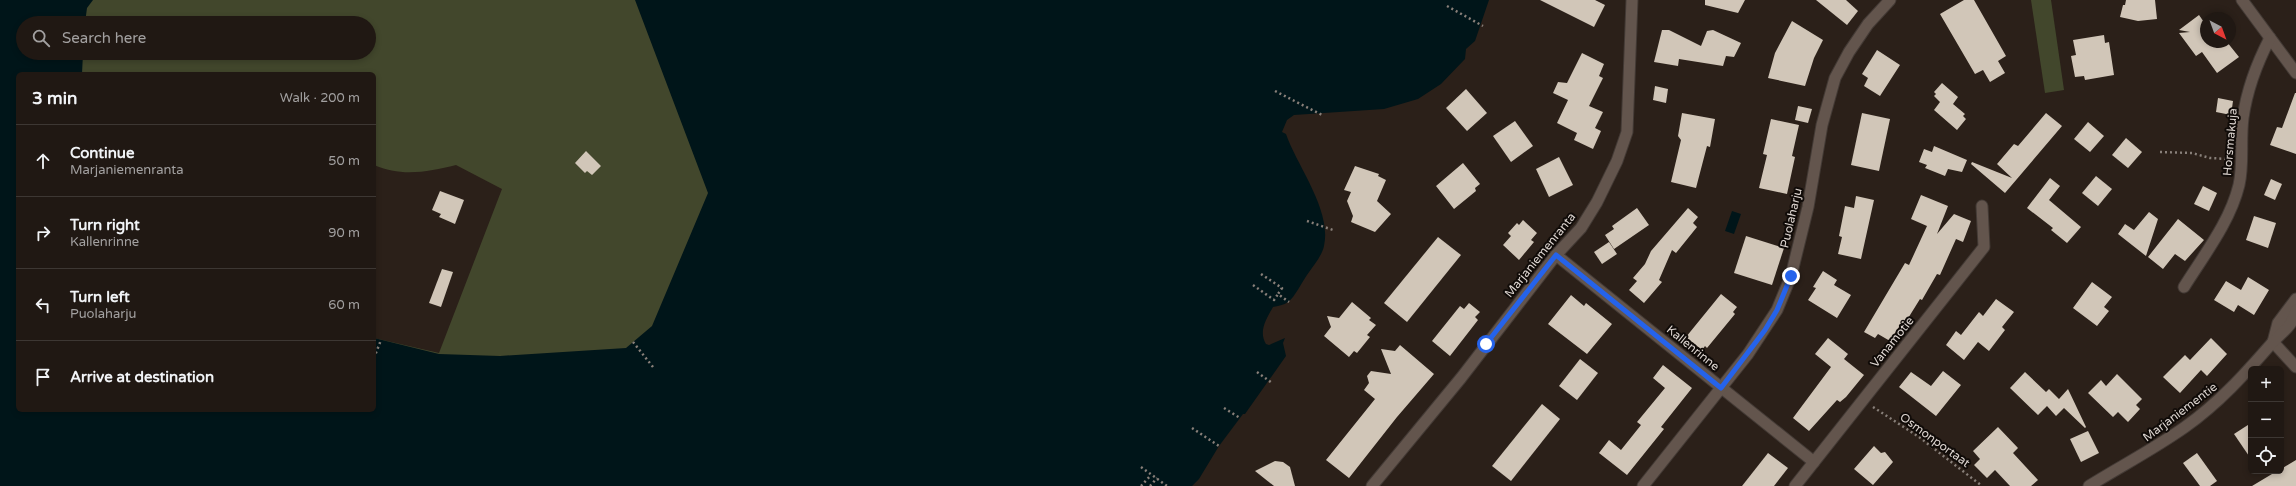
<!DOCTYPE html>
<meta charset="utf-8">
<style>
body{margin:0;font-family:"Varela Round",sans-serif;background:#28211c;color:#f1f3f6}
.controls{position:absolute;right:12px;bottom:12px;display:grid;overflow:hidden;border-radius:6px;box-shadow:0 2px 6px #0003}
.controls button{width:36px;height:36px;display:grid;place-items:center;padding:0;border:0;border-bottom:1px solid #3d3733;background:#201813;color:#f1f3f6;font:20px sans-serif}
.compass{position:absolute;left:2200px;top:12px;width:36px;height:36px;border-radius:50%;background:#201813;box-shadow:0 2px 6px #0003;rotate:139deg}
.stop{position:absolute;width:12px;height:12px;margin:-9px;border:3px solid #2563eb;border-radius:50%;background:#fff}
.stop.end{background:#2563eb;border-color:#fff;box-shadow:0 1px 4px #0008}
.list{margin:0;padding:0;list-style:none}
h2{display:flex;justify-content:space-between;align-items:center;height:52px;margin:0;padding:0 16px;font-size:17px}
h2 small{font-size:13px;font-weight:400;color:#a2a0a0}
.list li{display:grid;grid-template-columns:26px 1fr auto;gap:12px;align-items:center;box-sizing:border-box;height:72px;padding:0 16px;border-top:1px solid #3d3733}
.list b{display:block;font-size:15px;white-space:nowrap}
.list p{margin:0;font-size:13px;white-space:nowrap;color:#a2a0a0}
.list em{font-size:13px;font-style:normal;color:#a2a0a0}
.icon{flex:none;width:22px;height:22px;fill:none;stroke:currentColor;stroke-width:2;stroke-linecap:round;stroke-linejoin:round}
.map{position:relative;flex:none;width:2296px;height:486px;overflow:hidden}
.search{position:absolute;background:#201813;box-shadow:0 2px 6px #0003;left:16px;top:16px;width:360px;height:44px;display:flex;align-items:center;gap:10px;box-sizing:border-box;padding:0 14px;border-radius:22px;color:#a2a0a0;font-size:15px}
.panel{position:absolute;background:#201813;box-shadow:0 2px 6px #0003;left:16px;top:72px;width:360px;height:340px;border-radius:6px}
.map>svg:first-child{display:block}
.green{fill:#42472c}
.water{fill:#001519}
.building{fill:#d1c6b8}
.lines{fill:none;stroke-linecap:round;stroke-linejoin:round}
.minor-casing{stroke:#433a35;stroke-width:13}
.tertiary-casing{stroke:#433a35;stroke-width:13}
.path{stroke:#89807a;stroke-width:2.5;stroke-dasharray:2 3;stroke-linecap:butt}
.minor{stroke:#63554d;stroke-width:11}
.tertiary{stroke:#63554d;stroke-width:11}
.route{stroke:#2563eb;stroke-width:5}
.labels{text-anchor:middle;dominant-baseline:central;stroke-width:4;stroke-linejoin:round;paint-order:stroke}
.street-label{font-size:12px;fill:#ddd5d0;stroke:#100b08}
</style>
<div class="map">
<svg width="2296" height="486" viewBox="0 0 2296 486">
<rect width="100%" height="100%" fill="#2b2019"/>
<g class="green">
<path d="M3,0H749L772,191L578,428L374,338L439,353L502,189L456,165C428,172 401,177 374,165V74H82V53H369V23H23Z"/>
<path d="M2031,0H2051L2064,90L2045,93Z"/>
</g>
<g class="water">
<path d="M0,0H93L87,8L85,23H23V53H83L82,74H18V410H374V338L439,354L500,356L626,348L652,326L708,193L635,0H1489L1475,41L1466,49L1465,59L1441,84L1418,99L1384,109L1294,115L1287,120L1282,132L1286,134C1297,166 1332,210 1324,246C1322,256 1313,266 1307,275C1302,282 1295,297 1288,302C1284,305 1278,306 1273,307C1267,318 1258,331 1266,344L1269,345L1285,338L1283,343L1286,356L1245,414H1243L1219,446L1199,479L1192,486H0Z"/>
<path d="M1732,211L1741,214L1734,234L1725,231Z"/>
</g>
<g class="building">
<path d="M1540,0H1595L1605,5L1594,27Z"/>
<path d="M1705,0H1745L1738,13L1705,5Z"/>
<path d="M1816,0H1846L1858,11L1847,25Z"/>
<path d="M1964,0H1974L2006,56L1998,61L2005,73L1990,82L1983,70L1975,74L1940,14Z"/>
<path d="M2126,0H2155L2157,19L2138,21L2120,17L2123,5H2125Z"/>
<path d="M2199,15L2206,25V42H2227L2239,57L2217,73L2202,52L2196,56L2179,33L2190,32L2179,30Z"/>
<path d="M1792,21L1823,40L1814,58L1805,86L1768,78L1775,53Z"/>
<path d="M1662,30H1669L1701,46L1707,31L1713,30L1741,43L1734,57L1726,56L1723,66L1679,59L1678,66L1654,62Z"/>
<path d="M2104,35L2105,43L2109,42L2114,75L2085,80L2084,76L2075,77L2071,56L2076,55L2073,40Z"/>
<path d="M1877,50L1900,65L1880,96L1864,86L1868,78L1862,74Z"/>
<path d="M1582,53L1604,64L1599,76L1603,78L1589,106L1603,112L1595,128L1601,131L1593,149L1574,140L1577,133L1557,123L1568,100L1553,93L1558,82L1567,83Z"/>
<path d="M1942,83L1958,97L1953,104L1965,114L1963,116L1966,119L1957,130L1934,110L1940,102L1934,96L1936,94L1934,92Z"/>
<path d="M1655,86L1668,89L1666,103L1653,100Z"/>
<path d="M1466,89L1487,113L1467,131L1446,108Z"/>
<path d="M2295,93H2296V154L2270,145L2277,127L2282,128Z"/>
<path d="M2218,98L2233,101L2231,115L2216,112Z"/>
<path d="M1798,106L1812,109L1808,123L1795,120Z"/>
<path d="M1682,113L1715,119L1710,147L1707,146L1696,188L1671,182L1681,140L1678,136Z"/>
<path d="M1862,113L1890,119L1879,171L1851,165Z"/>
<path d="M2046,113L2062,126L2005,193L1971,164L1972,162L2012,178L1997,164L2014,144L2018,146Z"/>
<path d="M1771,119L1799,125L1792,156L1795,157L1787,194L1759,188L1767,155L1763,154Z"/>
<path d="M1515,121L1533,146L1511,162L1493,136Z"/>
<path d="M2088,122L2104,136L2090,152L2074,139Z"/>
<path d="M2126,138L2142,152L2128,168L2112,155Z"/>
<path d="M1934,146L1967,160L1962,172L1948,169L1945,176L1925,168L1927,165L1919,162L1924,149L1932,152Z"/>
<path d="M586,151L601,166L592,175L587,171L585,173L575,163Z"/>
<path d="M1559,157L1573,185L1549,197L1536,169Z"/>
<path d="M1463,163L1480,184L1475,188L1476,191L1454,209L1436,186Z"/>
<path d="M1355,166L1379,174L1378,176L1386,180L1377,201L1391,214L1375,232L1351,222L1353,216L1347,201L1351,192L1344,190Z"/>
<path d="M2096,176L2112,189L2098,206L2082,193Z"/>
<path d="M2050,178L2060,186L2049,200L2081,227L2067,243L2051,230L2053,228L2027,208Z"/>
<path d="M2271,179L2282,184L2275,200L2264,195Z"/>
<path d="M2203,186L2217,193L2209,211L2194,204Z"/>
<path d="M440,191L464,200L455,224L439,217L441,214L432,210Z"/>
<path d="M1921,195L1948,206L1937,234L1954,214L1971,221L1963,242L1956,239L1940,275L1937,274L1922,300L1920,299L1902,328L1899,327L1890,341L1878,334L1875,338L1864,332L1905,263L1909,265L1927,226L1911,219Z"/>
<path d="M1856,196L1874,200L1861,259L1838,254L1842,237L1839,236L1845,206L1854,208Z"/>
<path d="M1637,208L1649,225L1614,249L1605,235L1614,229L1612,226Z"/>
<path d="M1688,208L1698,217L1693,223L1697,227L1676,253L1672,250L1659,280L1662,282L1644,303L1629,290L1637,281L1633,278L1645,264L1651,251Z"/>
<path d="M2149,212L2158,219L2146,256L2118,234L2125,224L2134,230Z"/>
<path d="M2254,216L2276,223L2268,248L2246,240Z"/>
<path d="M2178,219L2204,240L2185,261L2175,254L2163,269L2148,257Z"/>
<path d="M1523,220L1537,233L1531,240L1534,242L1519,260L1503,245L1511,236L1508,233L1517,223L1519,225Z"/>
<path d="M1746,236L1784,248L1772,285L1734,273Z"/>
<path d="M1438,237L1461,255L1407,322L1384,303Z"/>
<path d="M1609,242L1617,254L1602,264L1594,252Z"/>
<path d="M442,269L453,272L441,307L429,303Z"/>
<path d="M1823,271L1837,280L1834,285L1851,295L1837,318L1808,300L1816,288L1813,287Z"/>
<path d="M2248,277L2269,290L2254,315L2238,305L2234,312L2214,300L2226,281L2241,290Z"/>
<path d="M2092,282L2112,297L2104,307L2109,311L2097,326L2073,308Z"/>
<path d="M1721,294L1737,307L1733,312L1735,314L1707,348L1705,346L1702,350L1686,337Z"/>
<path d="M1571,295L1584,306L1586,303L1612,324L1587,354L1548,324Z"/>
<path d="M1996,299L2014,312L2002,327L2005,330L1989,351L1978,342L1964,360L1946,345L1956,331L1961,335L1979,312L1983,316Z"/>
<path d="M1352,302L1371,318L1369,320L1376,325L1367,335L1370,337L1357,353L1354,351L1349,357L1324,336L1331,327L1327,316L1339,318Z"/>
<path d="M1469,303L1480,312L1475,317L1478,320L1450,356L1432,341L1460,306L1464,309Z"/>
<path d="M1828,338L1848,354L1844,359L1864,375L1846,397L1840,402L1837,400L1809,431L1793,418L1831,367L1815,354Z"/>
<path d="M2211,338L2227,354L2207,376L2201,370L2180,393L2163,377L2185,355L2190,360Z"/>
<path d="M1400,345L1434,374L1397,417L1349,478L1326,460L1375,399L1364,390L1369,383L1367,376L1371,371L1391,374L1381,349L1395,351Z"/>
<path d="M1580,359L1598,373L1577,400L1559,386Z"/>
<path d="M1663,365L1692,388L1661,427L1664,429L1627,475L1599,453L1609,440L1621,450L1641,425L1637,422L1665,388L1653,378Z"/>
<path d="M1943,371L1961,385L1936,416L1899,387L1911,372L1931,386Z"/>
<path d="M2025,372L2046,392L2049,389L2059,399L2068,389L2086,427L2085,428L2064,408L2056,416L2047,406L2038,415L2010,388Z"/>
<path d="M2117,374L2142,399L2136,405L2140,409L2128,422L2118,412L2113,417L2088,393L2101,380L2106,386Z"/>
<path d="M1542,404L1560,419L1511,481L1492,466Z"/>
<path d="M2251,423V459L2234,434Z"/>
<path d="M1998,427L2018,448L2013,453L2038,480L2031,486H2010L1995,470L1987,478L1974,465L1980,459L1973,451Z"/>
<path d="M2088,431L2099,453L2081,462L2070,439Z"/>
<path d="M1874,446L1881,453L1885,452L1893,462L1873,485L1854,469Z"/>
<path d="M1768,453L1788,468L1774,486H1742Z"/>
<path d="M2197,453L2217,481L2210,486H2200L2183,463Z"/>
<path d="M2296,460V486H2252L2277,471H2281V469Z"/>
<path d="M1275,461L1283,462L1290,467L1295,486H1274L1255,471Z"/>
</g>
<g class="lines">
<defs>
<g id="minor">
<path d="M2242,0L2296,73"/>
<path d="M1556,255L1814,462"/>
<path d="M2184,287C2204,255 2230,222 2239,185C2244,163 2240,141 2243,118C2247,89 2257,63 2270,38"/>
<path d="M2273,342L2296,367"/>
<path d="M1372,486L1461,378L1556,255L1581,228L1597,202L1617,161L1627,132L1632,0"/>
<path d="M1643,486L1748,354L1777,310L1791,276L1808,207L1822,125L1835,78L1849,52L1868,24L1890,0"/>
<path d="M1795,486L1984,247L1982,206"/>
</g>
<g id="tertiary">
<path d="M2273,342L2278,323L2296,299"/>
<path d="M2089,486C2121,466 2154,449 2185,427C2219,403 2245,374 2272,343C2283,331 2293,326 2296,310"/>
</g>
</defs>
<use href="#minor" class="minor-casing"/>
<use href="#tertiary" class="tertiary-casing"/>
<g class="path">
<path d="M1447,6L1483,26"/>
<path d="M1275,91L1324,116"/>
<path d="M2160,152L2192,153L2210,158L2228,159"/>
<path d="M1307,221L1333,230"/>
<path d="M1261,274L1282,288L1278,294L1289,302"/>
<path d="M1253,285L1274,300L1278,294"/>
<path d="M633,342L653,367"/>
<path d="M374,358L381,340"/>
<path d="M1257,372L1272,383"/>
<path d="M1873,407L1919,437L1982,486"/>
<path d="M1224,408L1240,418"/>
<path d="M1192,428L1219,446"/>
<path d="M1141,467L1167,486"/>
<path d="M1141,486L1151,475"/>
<path d="M1150,486L1157,478"/>
</g>
<use href="#minor" class="minor"/>
<use href="#tertiary" class="tertiary"/>
</g>
<g class="lines">
<path class="route" d="M1486,344L1556,255L1721,388L1765,330L1777,310L1791,276"/>
</g>
<g class="labels">
<g class="street-label">
<text transform="translate(2230 142) rotate(-85)">Horsmakuja</text>
<text transform="translate(1791 218) rotate(-77)">Puolaharju</text>
<text transform="translate(1540 255) rotate(-51)">Marjaniemenranta</text>
<text transform="translate(1892 342) rotate(-51)">Vanamotie</text>
<text transform="translate(1693 348) rotate(39)">Kallenrinne</text>
<text transform="translate(2180 412) rotate(-37)">Marjaniementie</text>
<text transform="translate(1935 440) rotate(36)">Osmonportaat</text>
</g>
</g>
</svg>
<div class="controls">
<button>+</button>
<button>−</button>
<button><svg class="icon" aria-label="locate" viewBox="0 0 24 24"><circle cx="12" cy="12" r="6"/><path d="M12 2v4M12 18v4M2 12h4M18 12h4"/></svg></button>
</div>
<svg class="compass" viewBox="-18 -18 36 36"><path d="M0-13l5 13h-10z" fill="#e53935"/><path d="M0 13l5-13h-10z" fill="#a2a0a0"/></svg>
<div class="stop" style="left:1486px;top:344px"></div>
<div class="stop end" style="left:1791px;top:276px"></div>
<div class="search"><svg class="icon" aria-label="search" viewBox="0 0 24 24"><circle cx="10" cy="10" r="6"/><path d="M15 15l6 6"/></svg>Search here</div>
<section class="panel">
<h2>3 min<small>Walk · 200 m</small></h2>
<ul class="list">
<li><svg class="icon" aria-label="ahead" viewBox="0 0 24 24"><path d="M12 20V5M6 11l6-6 6 6"/></svg><div><b>Continue</b><p>Marjaniemenranta</p></div><em>50 m</em></li>
<li><svg class="icon" aria-label="right" viewBox="0 0 24 24"><path d="M7 20v-9h11M14 6l5 5-5 5"/></svg><div><b>Turn right</b><p>Kallenrinne</p></div><em>90 m</em></li>
<li><svg class="icon" aria-label="left" viewBox="0 0 24 24"><path d="M17 20v-9H6M10 6l-5 5 5 5"/></svg><div><b>Turn left</b><p>Puolaharju</p></div><em>60 m</em></li>
<li><svg class="icon" aria-label="arrive" viewBox="0 0 24 24"><path d="M6 21V4h12l-3 4 3 4H6"/></svg><div><b>Arrive at destination</b></div></li>
</ul>
</section>
</div>
